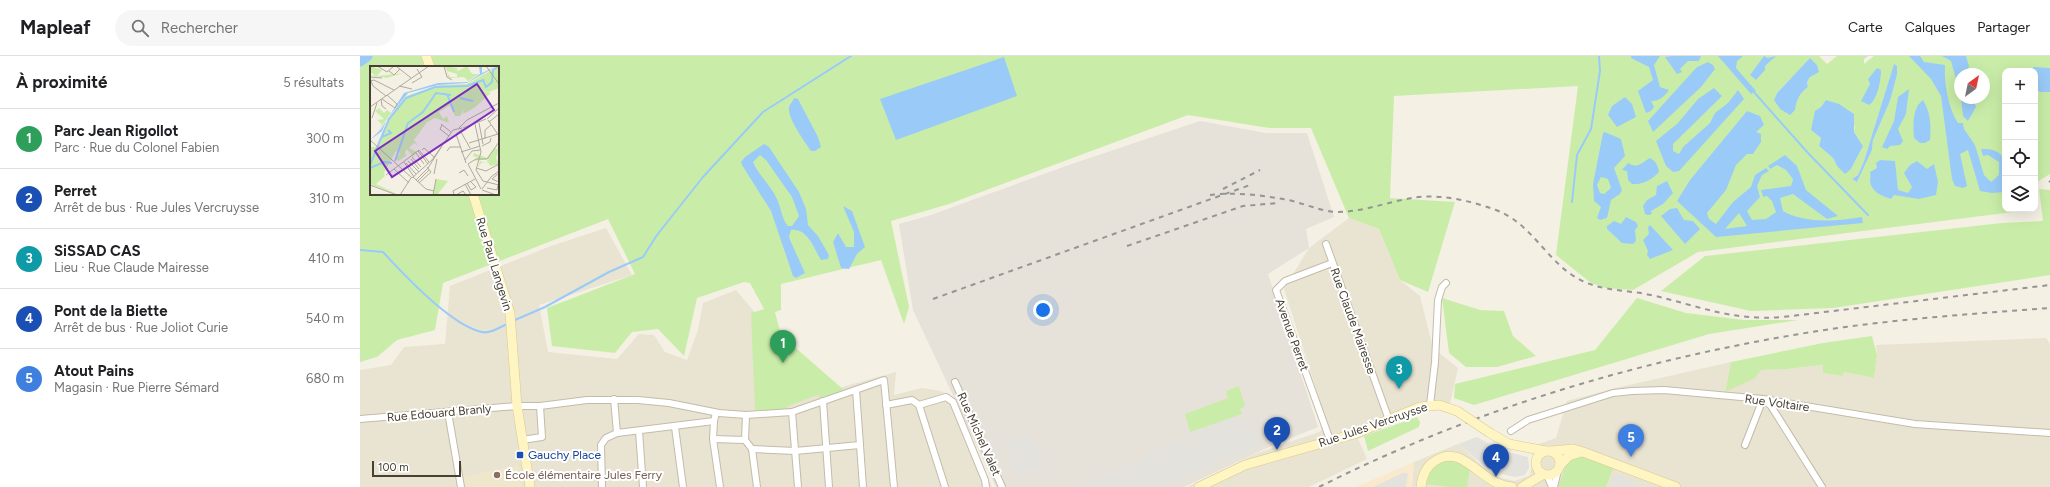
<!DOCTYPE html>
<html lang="fr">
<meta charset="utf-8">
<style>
body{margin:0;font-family:Figtree,sans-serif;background:#f6f6f6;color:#202124}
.controls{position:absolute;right:12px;top:12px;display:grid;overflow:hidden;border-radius:8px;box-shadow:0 4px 16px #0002}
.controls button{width:36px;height:36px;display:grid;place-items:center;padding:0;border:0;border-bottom:1px solid #e0e0e0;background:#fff;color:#202124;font:20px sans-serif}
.compass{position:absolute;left:1594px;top:12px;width:36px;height:36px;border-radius:50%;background:#fff;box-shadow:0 4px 16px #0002;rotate:33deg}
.scale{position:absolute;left:12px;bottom:10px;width:89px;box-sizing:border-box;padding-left:4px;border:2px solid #474133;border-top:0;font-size:11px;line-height:14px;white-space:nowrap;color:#474133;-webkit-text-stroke:3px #fff;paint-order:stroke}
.you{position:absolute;left:683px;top:254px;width:14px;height:14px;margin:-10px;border:3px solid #fff;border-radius:50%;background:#1a73e8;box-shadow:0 0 0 6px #1a73e833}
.badge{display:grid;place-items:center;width:26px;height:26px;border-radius:50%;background:#ff4410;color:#fff;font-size:13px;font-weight:700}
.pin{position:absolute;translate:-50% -33px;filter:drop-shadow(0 1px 2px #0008)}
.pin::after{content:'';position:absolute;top:21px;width:14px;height:12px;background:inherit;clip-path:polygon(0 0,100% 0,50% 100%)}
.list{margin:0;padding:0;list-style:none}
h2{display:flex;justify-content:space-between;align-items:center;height:52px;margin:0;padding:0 16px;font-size:17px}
h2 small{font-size:13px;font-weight:400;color:#757577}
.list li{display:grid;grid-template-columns:26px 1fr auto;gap:12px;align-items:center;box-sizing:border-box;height:60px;padding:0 16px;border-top:1px solid #e0e0e0}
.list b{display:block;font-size:15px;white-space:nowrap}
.list p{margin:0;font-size:13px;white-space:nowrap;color:#757577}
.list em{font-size:13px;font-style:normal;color:#757577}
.icon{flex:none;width:22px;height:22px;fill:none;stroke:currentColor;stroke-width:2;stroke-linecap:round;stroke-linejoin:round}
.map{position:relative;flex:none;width:1690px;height:431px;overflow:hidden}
header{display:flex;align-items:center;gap:24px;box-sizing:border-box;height:56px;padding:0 20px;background:#fff;border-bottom:1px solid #e0e0e0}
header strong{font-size:19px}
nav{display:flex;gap:22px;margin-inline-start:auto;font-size:14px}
.search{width:280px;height:36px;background:#f6f6f6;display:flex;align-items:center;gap:10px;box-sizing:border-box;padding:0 14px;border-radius:22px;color:#757577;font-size:15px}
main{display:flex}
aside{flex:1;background:#fff}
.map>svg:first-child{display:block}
.residential{fill:#e9e3d2}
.commercial{fill:#f9e9cd}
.industrial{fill:#e6e1d9}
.education{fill:#efe7cc}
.green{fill:#c9eda8;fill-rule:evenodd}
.parking{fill:#e4e2dd}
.water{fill:#9acbf8;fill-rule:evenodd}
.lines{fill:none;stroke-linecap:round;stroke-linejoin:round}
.stream{stroke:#9acbf8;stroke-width:2}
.river{stroke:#9acbf8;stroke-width:11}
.street-casing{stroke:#c3bca9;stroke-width:8}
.secondary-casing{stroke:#d8ca8f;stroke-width:10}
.street{stroke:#fff;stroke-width:6}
.secondary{stroke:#fff5c3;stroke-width:9}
.rail{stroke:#959595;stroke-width:2;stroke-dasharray:5 5;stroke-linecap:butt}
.secondary-bridge-casing{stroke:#d8ca8f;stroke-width:10;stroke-linecap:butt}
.secondary-bridge{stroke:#fff5c3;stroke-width:9}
.transit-dot{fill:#1a4fb4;stroke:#fff;stroke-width:1.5}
.education-dot{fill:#8d6e63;stroke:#fff;stroke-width:1.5}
.labels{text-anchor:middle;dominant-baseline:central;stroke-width:4;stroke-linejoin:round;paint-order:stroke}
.street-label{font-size:12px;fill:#474133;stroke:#fff}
.transit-label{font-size:12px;fill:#164399;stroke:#fff;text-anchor:start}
.education-label{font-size:12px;fill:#785e54;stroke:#fff;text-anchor:start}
.inset-river{fill:none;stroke:#9acbf8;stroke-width:2}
.inset-road{fill:none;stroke:#afaa9d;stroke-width:1}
.view{fill:#7b2cbf;fill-opacity:0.15;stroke:#7b2cbf;stroke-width:2}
.inset-edge{fill:none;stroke:#474133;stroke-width:2}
</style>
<header>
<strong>Mapleaf</strong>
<div class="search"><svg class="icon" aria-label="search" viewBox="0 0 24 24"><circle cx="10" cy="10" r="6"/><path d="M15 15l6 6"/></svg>Rechercher</div>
<nav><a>Carte</a><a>Calques</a><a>Partager</a></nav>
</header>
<main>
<aside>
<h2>À proximité<small>5 résultats</small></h2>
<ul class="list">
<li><span class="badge" style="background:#2e9e5b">1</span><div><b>Parc Jean Rigollot</b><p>Parc · Rue du Colonel Fabien</p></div><em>300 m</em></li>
<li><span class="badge" style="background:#1a4fb4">2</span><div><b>Perret</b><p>Arrêt de bus · Rue Jules Vercruysse</p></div><em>310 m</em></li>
<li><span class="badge" style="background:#0f9aa8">3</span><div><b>SiSSAD CAS</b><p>Lieu · Rue Claude Mairesse</p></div><em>410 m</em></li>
<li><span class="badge" style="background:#1a4fb4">4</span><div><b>Pont de la Biette</b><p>Arrêt de bus · Rue Joliot Curie</p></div><em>540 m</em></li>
<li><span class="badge" style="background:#3f7fe0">5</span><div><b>Atout Pains</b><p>Magasin · Rue Pierre Sémard</p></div><em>680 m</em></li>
</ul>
</aside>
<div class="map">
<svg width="1690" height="431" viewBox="0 0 1690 431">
<rect width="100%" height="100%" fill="#f4f0e4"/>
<g class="residential">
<path d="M989,162L1019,173L1040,224L1060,240L1073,292L1098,312L1088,357L1071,352L998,383L1007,403L949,431H827L895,398L959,376L968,370L924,233L949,192Z"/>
<path d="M246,172L272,219L179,249L188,296L257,303L279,278L294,279L305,296L327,304L338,274L343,247L376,234L408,272L432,345L536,316L534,339L562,332L581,335L591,340L632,431H0V314L31,309L44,291L85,288L90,230L191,190Z"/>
<path d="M1686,282L1690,288V431H1052L1054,406L1098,388L1133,420L1155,425L1170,419L1176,389L1196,382L1207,345L1256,332L1371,306L1365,335L1400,314L1427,313L1464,309V317L1483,320L1484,316L1514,322L1517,299L1516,289Z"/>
</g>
<path class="commercial" d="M1054,406L1052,431H996Z"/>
<path class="industrial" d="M840,65L906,77H947L974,161L946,173L949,192L908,218L958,371L911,390L824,431H636L553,254L539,168L568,160L706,110Z"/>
<path class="education" d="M158,409L163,431H104L103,421Z"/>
<g class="green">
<path d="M0,0H1459L1467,8L1477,0H1508L1504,3V8L1514,0H1690V118L1677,126L1675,137V15H1645V153H1673L1672,155H1661L1338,196L1273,234L1246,232L1231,227L1196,199L1218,30L1034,40L1030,142L1095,146L1068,236L1040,224L1019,173L989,162L951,72H909L828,59L589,148L531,165L549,251L544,268L521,204L421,228V254L415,256L421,279L485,335L461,344L458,339L428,350L427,354H395L391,257L404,253L390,227L384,226L337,242L324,300L298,273L272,276L255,297L192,290L187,252L275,218L248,163L83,227L75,274L37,284L17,301L0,306ZM1534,9L1537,19L1530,45L1513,84L1512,94L1497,126L1492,123L1498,119L1504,105ZM11,11H138V138H11ZM1600,18H1624V42H1600ZM1450,21L1447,26L1448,31L1443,35L1436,45L1414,44L1417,37L1431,22ZM1495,70L1494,76L1503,90L1491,113L1477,110L1473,102L1459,90L1461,82L1451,74L1452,72Z"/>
<path d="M1679,133L1690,134V219L1473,252L1391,255L1301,235L1345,200L1642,167L1683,165Z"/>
<path d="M1082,242L1120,254L1144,255L1153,280L1176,300L1137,311H1106L1089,297Z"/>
<path d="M1277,242L1326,257L1384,264H1438L1349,278L1114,349L1094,342L1095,328L1235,294Z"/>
<path d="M1512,280L1517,299L1514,322L1484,316L1483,320L1463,317V309L1427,313L1401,314L1395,322L1365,336L1371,306L1463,287Z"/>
<path d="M879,330L885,350L880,353L882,358L830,376L825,358L868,342L866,335Z"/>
<path d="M1057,361L1060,366L1059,371L1008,395L1004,380Z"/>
<path d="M1213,398L1254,410L1246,431H1198L1207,407Z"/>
<path d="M1085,403L1096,404L1110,413L1107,431H1089L1067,428C1068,415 1073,409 1085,403Z"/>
</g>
<g class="parking">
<path d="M880,360L890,368L902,388L803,431H712L779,406L783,400L831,382L830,378Z"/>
<path d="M669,377L673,388L677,387L686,412L656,422L644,385Z"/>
<path d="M1117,381L1140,394L1168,401L1169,412L1165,419L1155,421L1137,417L1128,413L1098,388Z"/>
<path d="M1043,417H1048L1046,431H1013Z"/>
<path d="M1262,418L1266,424L1268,422L1273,427L1278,426L1276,431H1249L1254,420Z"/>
</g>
<g class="water">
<path d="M1271,0H1300L1294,9L1300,31L1309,34C1305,40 1298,46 1291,45L1294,51L1291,55L1286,57L1278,35L1293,24L1289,11L1271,2Z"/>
<path d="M1311,0H1341L1339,5H1328L1320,13L1322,16L1317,18L1305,1Z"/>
<path d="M1358,0H1383L1377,5L1376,12L1396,35L1391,38Z"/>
<path d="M1404,0L1408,2L1416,0L1405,10V14L1396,24L1390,19Z"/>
<path d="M1549,0H1560L1564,6L1585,9C1584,27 1588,52 1598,67H1603L1604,73L1615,89L1624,119L1631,126L1639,119V106L1628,99L1623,100L1621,93C1651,91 1645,114 1645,136L1632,137L1620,135L1608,94L1600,98L1607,130L1603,132L1595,130L1592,123L1581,40L1571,23Z"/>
<path d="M1582,0H1606L1609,10L1606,18H1600V37L1591,5Z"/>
<path d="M644,1L657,40L536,84L520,43Z"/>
<path d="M1450,2L1457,9L1459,16L1450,21L1447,26L1448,31C1440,37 1436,44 1435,54L1430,59L1420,53L1414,44L1417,37Z"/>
<path d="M1348,6L1353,9L1355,13L1341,31L1293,76L1288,65L1337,11Z"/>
<path d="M1534,8L1537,10V19L1530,45L1513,84L1512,94L1497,126L1492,123L1498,119L1504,105Z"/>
<path d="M1674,11L1690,12V36H1680L1675,33V15H1670Z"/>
<path d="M1517,12L1521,14C1521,24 1518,43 1509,49L1501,45L1510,28L1508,23Z"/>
<path d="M1354,32L1362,40L1313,88V95L1319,98L1323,91L1350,67L1355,57L1368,47L1378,34L1384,43L1319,115L1313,116L1306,110L1296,85L1318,67L1338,43Z"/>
<path d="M1549,33L1546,58L1538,73L1543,85L1540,89L1530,90L1527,93L1522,91L1534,65L1538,41Z"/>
<path d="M1265,41L1272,48L1276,61L1257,71L1248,59L1252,50Z"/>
<path d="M434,42L438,43L458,81L461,91L455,95H451C445,86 427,62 429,51C430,48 433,45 434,42Z"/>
<path d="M1601,42H1613L1616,51L1608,65L1603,60Z"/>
<path d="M1466,44L1479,48L1494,58V76L1503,90L1491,113L1485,118L1477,110L1473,102L1459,90L1461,82L1451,74L1455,55L1461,51Z"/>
<path d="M1563,44C1571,57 1571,70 1570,84L1565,87H1560L1554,82C1553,69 1552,52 1563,44Z"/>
<path d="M1387,55L1400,60L1404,69L1396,76L1401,78V86L1393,98H1387L1376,109L1366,134L1347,157L1349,163L1356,168L1373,146L1391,131L1395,119L1406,112L1409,115L1402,119L1397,130L1400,141L1387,155L1392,164L1406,163L1416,156L1412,145L1407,140L1403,141L1401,134L1431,130L1433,123L1426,114L1417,109L1410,113L1408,110L1425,99L1437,110L1446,134L1478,160L1467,163L1433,138L1420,142L1423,155C1445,168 1478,165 1502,161L1503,167L1356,181L1317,145L1330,124ZM1379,157L1387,170L1365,173Z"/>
<path d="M1245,76L1261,83L1265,100L1254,112L1262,134L1260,138L1251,144L1247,162L1240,164L1237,162L1241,151L1234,145L1233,128L1243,77ZM1241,121L1248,123L1251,132L1244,138L1240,137L1237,129Z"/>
<path d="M404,88L409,91L439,136L446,153L448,169L458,180L469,199L468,203L461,204C454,193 448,172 431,174L429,181L431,186L445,217L436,222L433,220L411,155L382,109L381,106L385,101ZM400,99L406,104L432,141L439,160L432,170H428C422,164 421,151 417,143C411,129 399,120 393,106Z"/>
<path d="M1290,102C1296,105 1298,110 1299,116C1292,124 1282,129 1272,128L1268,124L1267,115L1262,114L1268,107C1278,113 1281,107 1290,102Z"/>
<path d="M1520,104L1535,105L1538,134L1548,137L1552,131L1544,117L1550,109L1557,105L1567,113L1574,108L1578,126L1576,139L1559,143L1534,139L1531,143C1522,140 1512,136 1510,126C1510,123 1511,120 1510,116L1517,112L1516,107Z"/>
<path d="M1307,125L1313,137L1303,148L1291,155L1292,158L1288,159L1285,158L1283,150L1287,144L1296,139L1297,130Z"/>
<path d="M483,150L492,155L505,191L497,198L489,213L481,212L473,186L478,177L486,191H494V176Z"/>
<path d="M1317,152L1324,164L1333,165L1340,173L1325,188L1301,160L1310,153Z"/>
<path d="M1266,161L1276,166L1278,170L1275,174L1276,185L1273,188L1262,187L1247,173V170L1254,165L1261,168Z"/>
<path d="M1290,169L1313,194L1290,203L1287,199L1288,195L1283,184L1289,178L1288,171Z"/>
</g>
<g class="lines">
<g class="stream">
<path d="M1393,35L1448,97L1508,159"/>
<path d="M1212,146L1217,99L1231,73L1240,15L1239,0"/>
<path d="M0,194L23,196C44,219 92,270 122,276C130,278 138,272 145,269"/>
<path d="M155,264L185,251L249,216L283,201L297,179L343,121L403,56L491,0"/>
</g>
<path class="river" d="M0,5L7,0"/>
<defs>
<g id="street">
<path d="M966,188L1029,364"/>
<path d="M595,326L642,431"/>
<path d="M496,334L503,431"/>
<path d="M254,343L257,377"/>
<path d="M463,345L469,431"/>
<path d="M526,349L552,344L559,349L585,431"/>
<path d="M559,349L586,341L593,346L625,424L626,431"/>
<path d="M1070,349L1075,306L1078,244L1082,231L1086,227"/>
<path d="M88,356L101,431"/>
<path d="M432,356L438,431"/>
<path d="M386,359L385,384L392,393L397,431"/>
<path d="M0,363L157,350H180L227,344H278L309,347L359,357L386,359L432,356L524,324L534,431"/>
<path d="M354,365L353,383L360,431"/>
<path d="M315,371L323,431"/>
<path d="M279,375L283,431"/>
<path d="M1151,375L1168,364L1253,337L1272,335L1304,334L1403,343L1555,368L1690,377"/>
<path d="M353,383L385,384"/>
<path d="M162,384L182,381L180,350"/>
<path d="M970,384L916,234L925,225L972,207"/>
<path d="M1385,389L1403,343L1411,350L1462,431"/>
<path d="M392,393L435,395L500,389"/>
<path d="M1187,419L1192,431"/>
<path d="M242,431L241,389L246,382L257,377L354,365L356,357"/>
<path d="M1194,431L1198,414"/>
</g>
<g id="secondary">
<path d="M66,0L70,11"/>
<path d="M113,138L150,257L157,350L170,431"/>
<path d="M1130,377L1149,388L1186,395"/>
<path d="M1191,395L1213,393L1223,396L1316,431"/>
<circle cx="1188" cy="407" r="12"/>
<path d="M1200,409L1209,400L1221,396"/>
<path d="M839,431L885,409L994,378L1060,351L1079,349L1097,355"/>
<path d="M1061,431C1062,420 1065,411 1075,405C1103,386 1121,429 1152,431"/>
<path d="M1162,431L1184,418"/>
</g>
</defs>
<use href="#street" class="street-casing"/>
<use href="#secondary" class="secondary-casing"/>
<use href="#street" class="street"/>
<use href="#secondary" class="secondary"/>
<g class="rail">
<path d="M1689,125L1690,126"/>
<path d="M863,133L900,114"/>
<path d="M850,139C874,136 900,139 923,143C941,146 959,155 977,156C1003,156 1027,146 1052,142C1078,137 1111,145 1136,154C1170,167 1184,200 1212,219C1237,236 1263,233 1291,239C1340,250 1370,265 1423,261L1690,229"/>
<path d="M767,190L883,150L918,147"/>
<path d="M573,243L890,129"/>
<path d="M959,431C1124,348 1302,297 1485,271C1553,262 1622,257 1690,252"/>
</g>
<defs>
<path id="secondary-bridge" d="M1097,355L1130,377"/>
</defs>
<use href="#secondary-bridge" class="secondary-bridge-casing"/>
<use href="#secondary-bridge" class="secondary-bridge"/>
</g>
<rect class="transit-dot" x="156" y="395" width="8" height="8" rx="2"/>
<circle class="education-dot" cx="137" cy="419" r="4"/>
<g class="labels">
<g class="street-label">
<text transform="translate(134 208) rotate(73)">Rue Paul Langevin</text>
<text transform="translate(993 265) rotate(70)">Rue Claude Mairesse</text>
<text transform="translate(932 279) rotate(70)">Avenue Perret</text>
<text transform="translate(1417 347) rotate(8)">Rue Voltaire</text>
<text transform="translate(79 357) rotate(-5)">Rue Edouard Branly</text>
<text transform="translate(1013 369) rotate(-19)">Rue Jules Vercruysse</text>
<text transform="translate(619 378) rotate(66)">Rue Michel Valet</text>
</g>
<g class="transit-label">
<text x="168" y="399">Gauchy Place</text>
</g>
<g class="education-label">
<text x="145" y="419">École élémentaire Jules Ferry</text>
</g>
</g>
<g transform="translate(10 10)">
<rect width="129" height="129" fill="#f4f0e4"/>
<path d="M0,0L12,4L7,10L33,7L17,12L3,10H0L5,9L0,6ZM75,0L87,2L88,4L85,3L88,5L97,0L102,8H109L98,15L94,11L80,12L78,11L77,6L80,11H87V8L77,5ZM129,0V22L119,26L112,25L121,27L104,42L93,48L94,44L90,50H85L80,39L69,46L73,53L77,50L79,57L65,52L57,56L44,74L48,80L44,77L39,82L47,86L43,91L37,83L35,86L36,90L28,95L26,93L30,87L26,85L14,107L15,110L6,118L29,129L0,118V81H6L19,52L36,30L70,19L97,18ZM9,42L14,47L17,44L21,47L9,64L12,58L7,54L14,53L5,45ZM125,82L129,84L126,92L129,98L120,100L118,96L111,97L108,102L110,95L115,97L119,93L104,95L108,92L103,90L104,87L117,92ZM66,113L78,115L67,129H63Z" fill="#c9eda8"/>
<path d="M109,0H112V7L127,0L97,17L68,19L38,27L17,53L12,65L0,74L11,63L34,27L68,17L98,16L110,8Z" fill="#9acbf8"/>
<path class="inset-river" d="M77,28L84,46M90,32L103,35M12,71L21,67L18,64M25,95L38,57L53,46L66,27L81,29M0,99L19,53L36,32L65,21L97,20L113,14L116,21L122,16L123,4L129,0M0,102L14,96L22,97"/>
<path class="inset-road" d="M7,0L17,6L24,0M26,0L41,12M74,0L77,11L82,14M116,0L129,18M19,5L24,9L30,3M0,11L12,12M0,15L4,14L24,24M1,15L3,20L16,30M42,17L52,11L47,3M29,20L42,23M11,33L12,40L16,43M12,33L25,42L27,38L17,29M0,41L59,0M2,52L7,37M117,53L129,42M118,54L129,70M119,56L129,48M109,57L113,78M71,58L81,66M105,58L111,86L106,104L113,115L129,119M72,59L70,63L79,70M89,62L97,54L129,37M93,62L116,53M93,63L86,68L96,97M91,66L100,82M115,73V64L121,59M0,74L42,112L62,94L83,64L92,62M99,77L128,68M112,80L120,76L121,72M52,84L54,82L64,91M48,85L58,98M77,85L80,81H91M91,86L110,80M46,87L54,98M42,91L51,101M41,93L49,103M95,94L102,85L110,84M38,95L49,106M34,96L44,111M36,97L46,108M98,98L106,93H117L129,76M98,98L111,123M58,102L72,80M106,102L116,105L129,98M24,103L39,117M89,107L94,104L98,110M129,107L122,113L129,116M64,108L67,93M16,109L49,84L59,96M43,111L56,123L64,125M46,114L58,102M47,116L59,104M49,117L61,106L57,101M97,117L101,124L106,121L100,115M95,118L101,129M0,119L27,129M117,122L127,124L128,119M112,123L121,111L129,105M112,124L126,129M30,129L41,112M63,129L66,113M84,129L83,125L105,113M86,129L93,125L96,129"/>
<path class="view" d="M107,18L124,44L22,111L5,85Z"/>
<rect width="129" height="129" class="inset-edge"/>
</g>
</svg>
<div class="controls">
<button>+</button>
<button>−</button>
<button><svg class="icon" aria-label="locate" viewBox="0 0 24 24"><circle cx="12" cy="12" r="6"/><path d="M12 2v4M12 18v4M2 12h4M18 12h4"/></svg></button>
<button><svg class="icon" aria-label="layers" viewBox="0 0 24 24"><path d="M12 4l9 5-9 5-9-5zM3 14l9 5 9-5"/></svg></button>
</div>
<svg class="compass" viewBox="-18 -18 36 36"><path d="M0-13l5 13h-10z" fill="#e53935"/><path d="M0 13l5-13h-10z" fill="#757577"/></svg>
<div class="scale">100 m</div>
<div class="you"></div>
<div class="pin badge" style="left:423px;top:307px;background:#2e9e5b">1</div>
<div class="pin badge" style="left:917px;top:394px;background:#1a4fb4">2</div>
<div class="pin badge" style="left:1039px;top:333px;background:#0f9aa8">3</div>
<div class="pin badge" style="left:1136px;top:421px;background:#1a4fb4">4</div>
<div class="pin badge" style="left:1271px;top:401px;background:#3f7fe0">5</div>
</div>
</main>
